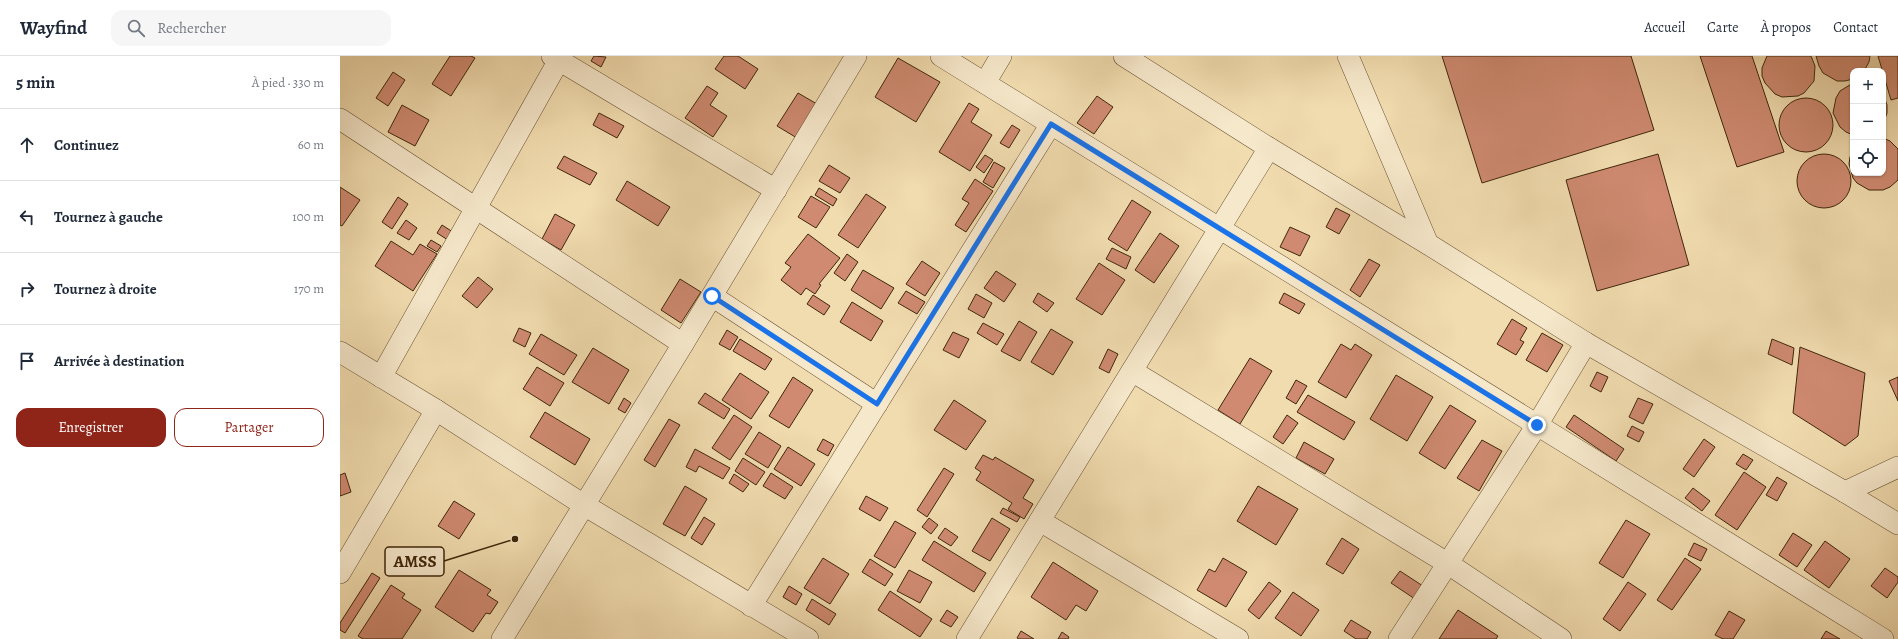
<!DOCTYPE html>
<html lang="fr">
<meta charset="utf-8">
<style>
body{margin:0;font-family:Alegreya,serif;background:#f6f6f7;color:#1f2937}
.controls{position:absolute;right:12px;top:12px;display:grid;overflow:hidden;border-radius:8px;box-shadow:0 1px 3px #0004}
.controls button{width:36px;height:36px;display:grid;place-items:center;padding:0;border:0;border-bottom:1px solid #e0e1e3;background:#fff;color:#1f2937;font:20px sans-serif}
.stop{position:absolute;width:12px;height:12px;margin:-9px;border:3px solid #1a73e8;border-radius:50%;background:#fff}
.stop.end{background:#1a73e8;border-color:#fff;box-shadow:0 1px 4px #0008}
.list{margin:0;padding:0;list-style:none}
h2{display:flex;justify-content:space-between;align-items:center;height:52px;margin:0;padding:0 16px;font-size:17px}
h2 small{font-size:13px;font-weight:400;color:#747a83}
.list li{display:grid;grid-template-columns:26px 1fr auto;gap:12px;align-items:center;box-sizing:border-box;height:72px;padding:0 16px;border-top:1px solid #e0e1e3}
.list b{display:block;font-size:15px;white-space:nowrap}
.list em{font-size:13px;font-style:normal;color:#747a83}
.actions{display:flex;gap:8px;padding:12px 16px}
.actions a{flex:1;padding:9px 0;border:1px solid #8f2418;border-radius:12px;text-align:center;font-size:14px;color:#8f2418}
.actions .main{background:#8f2418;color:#fff}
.icon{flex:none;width:22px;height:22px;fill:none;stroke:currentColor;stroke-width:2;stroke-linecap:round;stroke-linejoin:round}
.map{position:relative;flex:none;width:1558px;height:583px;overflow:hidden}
header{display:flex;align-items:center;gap:24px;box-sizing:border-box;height:56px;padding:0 20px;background:#fff;border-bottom:1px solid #e0e1e3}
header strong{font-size:19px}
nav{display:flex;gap:22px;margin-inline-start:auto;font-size:14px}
.search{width:280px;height:36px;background:#f6f6f7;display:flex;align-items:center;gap:10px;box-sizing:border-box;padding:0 14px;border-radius:12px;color:#747a83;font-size:15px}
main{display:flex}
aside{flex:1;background:#fff}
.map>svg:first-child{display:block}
.building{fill:#cf8a71;stroke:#3f270b}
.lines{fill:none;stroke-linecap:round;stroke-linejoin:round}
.street-casing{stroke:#6c5434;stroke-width:22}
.street{stroke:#f6e8cb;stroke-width:21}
.route{stroke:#1a73e8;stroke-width:5}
.leader{fill:none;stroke:#3f270b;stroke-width:1.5}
.callout-dot{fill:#3f270b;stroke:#f6e8cb;stroke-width:1.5}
.callout{fill:#f6e8cb;stroke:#3f270b;stroke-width:1.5}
.callout-label{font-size:17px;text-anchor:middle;font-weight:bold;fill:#3f270b}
</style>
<header>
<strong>Wayfind</strong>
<div class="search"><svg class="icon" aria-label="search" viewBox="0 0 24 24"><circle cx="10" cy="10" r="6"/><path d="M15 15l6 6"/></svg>Rechercher</div>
<nav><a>Accueil</a><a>Carte</a><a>À propos</a><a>Contact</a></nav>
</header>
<main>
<aside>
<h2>5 min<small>À pied · 330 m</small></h2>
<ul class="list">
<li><svg class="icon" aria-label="ahead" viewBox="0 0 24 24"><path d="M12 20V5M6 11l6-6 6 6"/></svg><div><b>Continuez</b></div><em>60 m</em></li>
<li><svg class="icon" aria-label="left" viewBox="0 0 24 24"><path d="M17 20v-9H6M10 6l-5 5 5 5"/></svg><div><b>Tournez à gauche</b></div><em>100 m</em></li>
<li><svg class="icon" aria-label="right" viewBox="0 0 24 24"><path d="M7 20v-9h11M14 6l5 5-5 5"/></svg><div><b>Tournez à droite</b></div><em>170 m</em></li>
<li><svg class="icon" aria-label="arrive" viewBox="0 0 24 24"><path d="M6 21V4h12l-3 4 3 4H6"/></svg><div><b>Arrivée à destination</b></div></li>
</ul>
<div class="actions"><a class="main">Enregistrer</a><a>Partager</a></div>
</aside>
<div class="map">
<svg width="1558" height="583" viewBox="0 0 1558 583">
<rect width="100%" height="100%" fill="#f1dcaf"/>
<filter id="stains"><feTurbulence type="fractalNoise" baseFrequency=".005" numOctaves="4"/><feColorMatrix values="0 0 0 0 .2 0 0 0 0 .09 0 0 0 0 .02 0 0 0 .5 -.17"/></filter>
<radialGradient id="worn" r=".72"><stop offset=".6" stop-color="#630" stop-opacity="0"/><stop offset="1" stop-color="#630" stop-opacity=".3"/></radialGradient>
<g class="building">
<path d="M110,0H131L135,2L111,40L92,28Z"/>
<path d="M254,0L266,1L261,11L251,5Z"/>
<path d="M384,0H398L418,13L405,33L375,13Z"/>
<path d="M1102,0H1291L1314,74L1142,127Z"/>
<path d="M1360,0H1412L1444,96L1397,111Z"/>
<path d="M1427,0H1471L1475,10L1474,25L1464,37L1458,40L1442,41L1435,38L1425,27L1422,20V12Z"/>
<path d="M1476,0H1530L1529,6L1524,15H1513V23L1505,25H1497L1483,17L1479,10Z"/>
<path d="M1538,0H1558V42L1551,44Z"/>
<path d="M558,2L600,26L576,66L535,41Z"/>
<path d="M53,16L65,24L48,50L36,42Z"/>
<path d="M1513,27V79L1506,76L1500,71L1493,57L1496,42L1500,35Z"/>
<path d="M367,30L378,37L370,49L387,60L373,81L345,62Z"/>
<path d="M458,37L477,48L457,82L437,70Z"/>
<path d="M1543,38L1547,49V57L1543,68Z"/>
<path d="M757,40L773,51L754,78L737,67Z"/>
<circle cx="1466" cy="69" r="27"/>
<path d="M629,47L639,53L631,66L652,79L630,115L599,96Z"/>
<path d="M62,49L89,64L75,90L48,76Z"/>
<path d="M259,57L284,70L277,82L253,69Z"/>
<path d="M672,69L680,74L669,92L660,87Z"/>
<path d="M1543,82L1550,85L1558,93V124L1550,131L1543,134H1529L1517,127L1513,122L1509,108L1510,101L1513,94V117H1543Z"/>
<path d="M1318,98L1349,209L1257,235L1226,124Z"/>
<circle cx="1484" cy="125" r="27"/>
<path d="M645,99L653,104L644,117L636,111Z"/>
<path d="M224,100L257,117L250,129L217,112Z"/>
<path d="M654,106L665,112L653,132L643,126Z"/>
<path d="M489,109L510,122L500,137L479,125Z"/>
<path d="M635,123L653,135L626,176L615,169L629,147L622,143Z"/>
<path d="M287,125L330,151L318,170L276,144Z"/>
<path d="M0,131L20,144L2,170L0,169Z"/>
<path d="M479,132L497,143L493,150L475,139Z"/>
<path d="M526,138L546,151L518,192L498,179Z"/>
<path d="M471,140L490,151L476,172L458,161Z"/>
<path d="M58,141L68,148L52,173L42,166Z"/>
<path d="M792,144L811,156L787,195L768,183Z"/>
<path d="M996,152L1010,159L999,178L986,171Z"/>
<path d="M215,158L235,169L221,194L202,183Z"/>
<path d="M66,164L77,172L69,184L57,177Z"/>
<path d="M102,169L116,178L111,186L97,177Z"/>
<path d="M950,171L970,180L960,200L940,191Z"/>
<path d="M820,177L839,190L814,227L795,214Z"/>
<path d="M468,178L500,202L479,228L481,229L475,238L466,232L461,239L441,224L451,211L445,207Z"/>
<path d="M91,184L101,190L97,196L87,190Z"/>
<path d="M51,185L73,199L80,188L97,198L73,235L35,210Z"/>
<path d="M772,192L791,201L786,213L766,203Z"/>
<path d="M507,198L518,206L505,225L494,217Z"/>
<path d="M1029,203L1040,209L1020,241L1010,234Z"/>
<path d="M582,205L600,217L585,240L566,228Z"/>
<path d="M759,207L785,224L762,259L736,243Z"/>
<path d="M523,214L554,232L541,253L511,234Z"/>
<path d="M656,215L676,228L664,246L644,232Z"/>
<path d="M138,221L153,233L137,252L122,240Z"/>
<path d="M340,223L361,236L341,267L321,254Z"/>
<path d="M566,235L585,246L577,258L558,247Z"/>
<path d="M698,237L714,247L707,256L693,246Z"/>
<path d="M944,237L965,248L959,258L939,247Z"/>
<path d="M636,238L652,247L644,262L628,253Z"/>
<path d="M473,239L490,250L484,259L467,248Z"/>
<path d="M512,246L543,265L531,285L500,266Z"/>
<path d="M1172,263L1187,272L1180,284L1184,286L1176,299L1157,288Z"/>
<path d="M679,265L697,276L680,305L661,295Z"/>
<path d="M643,267L664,278L657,289L637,277Z"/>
<path d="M179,272L191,277L185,291L173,285Z"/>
<path d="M711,273L733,286L713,319L691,306Z"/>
<path d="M387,274L398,281L390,294L379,288Z"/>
<path d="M613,276L629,283L619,302L603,294Z"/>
<path d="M1202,277L1223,289L1207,316L1186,304Z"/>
<path d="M201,278L237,299L224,319L189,298Z"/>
<path d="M400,283L432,303L425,314L393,295Z"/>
<path d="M1432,283L1454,292L1452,309L1428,298Z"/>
<path d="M1001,288L1011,294L1015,288L1032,299L1006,342L978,326Z"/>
<path d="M1460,291L1525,317L1518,380L1505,390L1453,357Z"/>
<path d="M253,292L289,314L269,348L232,326Z"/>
<path d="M768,293L778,298L769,317L759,312Z"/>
<path d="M910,302L932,315L900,368L878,354Z"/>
<path d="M197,311L224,327L210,350L183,333Z"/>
<path d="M1257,316L1268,321L1261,336L1250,330Z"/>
<path d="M400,317L429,336L411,363L382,344Z"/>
<path d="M1056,319L1093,341L1067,385L1030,363Z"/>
<path d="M453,321L473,334L449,372L429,360Z"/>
<path d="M1558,321V345L1549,325Z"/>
<path d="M956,324L967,330L956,348L946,342Z"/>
<path d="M365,337L390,353L384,363L358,347Z"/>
<path d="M968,339L1015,366L1004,384L957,356Z"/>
<path d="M284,342L291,347L285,357L278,353Z"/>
<path d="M1298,342L1313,348L1303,368L1289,361Z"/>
<path d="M614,344L646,365L626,394L594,374Z"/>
<path d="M1110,349L1136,365L1105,413L1079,397Z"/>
<path d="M205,356L250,383L235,409L190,381Z"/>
<path d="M394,359L412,371L390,404L372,392Z"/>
<path d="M947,359L958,367L943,388L933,381Z"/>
<path d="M1234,359L1284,393L1276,405L1226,371Z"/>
<path d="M329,363L340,369L315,411L304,404Z"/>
<path d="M1292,370L1304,376L1299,386L1287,380Z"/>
<path d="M419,376L441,390L428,412L405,398Z"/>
<path d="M483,383L494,389L488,400L477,394Z"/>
<path d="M1364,383L1375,391L1354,421L1343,413Z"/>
<path d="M1142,384L1162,395L1139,435L1117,422Z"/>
<path d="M964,386L994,403L985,418L956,402Z"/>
<path d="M448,391L475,408L461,430L434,413Z"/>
<path d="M355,393L390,412L383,423L359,410L356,416L346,411Z"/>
<path d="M1403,398L1413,404L1406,414L1396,408Z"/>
<path d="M643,399L653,404L655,401L694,424L683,442L693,448L684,463L668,453L672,447L636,424L641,416L635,412Z"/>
<path d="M403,402L425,416L416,429L395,415Z"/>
<path d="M604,412L614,418L587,461L577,454Z"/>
<path d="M1404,416L1426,431L1397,474L1375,459Z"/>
<path d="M5,417L11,436L0,440V419Z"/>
<path d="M431,417L453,431L445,443L423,430Z"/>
<path d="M394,418L409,428L403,436L389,427Z"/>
<path d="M1437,421L1447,427L1437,445L1426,439Z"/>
<path d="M345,430L367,443L345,480L323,468Z"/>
<path d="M918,430L958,453L936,489L897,465Z"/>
<path d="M1353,432L1370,445L1362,455L1345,442Z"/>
<path d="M526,440L548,452L540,465L519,453Z"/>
<path d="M114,445L135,458L119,483L98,470Z"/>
<path d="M663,452L680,461L677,466L660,457Z"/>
<path d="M364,461L375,468L362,489L351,482Z"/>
<path d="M589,462L598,469L591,478L582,471Z"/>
<path d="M652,462L670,473L650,505L632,495Z"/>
<path d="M1286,464L1310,478L1283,522L1259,507Z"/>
<path d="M555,465L576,477L555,512L534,500Z"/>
<path d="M605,472L618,481L611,490L598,482Z"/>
<path d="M1453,477L1472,489L1457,511L1439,499Z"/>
<path d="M1002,482L1019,493L1003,518L986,508Z"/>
<path d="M594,485L646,517L634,536L582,504Z"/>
<path d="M1485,485L1510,503L1489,532L1464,514Z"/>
<path d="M1354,487L1367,493L1361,505L1348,499Z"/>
<path d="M483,502L509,518L490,548L464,532Z"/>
<path d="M883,502L907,516L886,551L857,534L869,513L875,516Z"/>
<path d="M1345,502L1361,513L1332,554L1317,544Z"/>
<path d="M530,503L553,518L545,530L522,516Z"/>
<path d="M713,506L758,535L746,555L736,549L726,564L691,541Z"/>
<path d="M1545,512L1558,521V526L1547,542L1531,530Z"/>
<path d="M119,514L151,534L147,539L158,546L150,558L146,557L133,576L95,551Z"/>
<path d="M569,514L592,526L580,547L557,535Z"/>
<path d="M1060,515L1083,530L1075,543L1051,527Z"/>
<path d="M32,517L40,522L5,577L0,574V567Z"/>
<path d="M929,526L941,535L919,563L908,554Z"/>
<path d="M1288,526L1306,538L1280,575L1263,563Z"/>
<path d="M51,529L65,538L62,542L81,554L62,583H23L18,580Z"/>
<path d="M449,530L462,538L456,549L443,541Z"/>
<path d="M550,535L592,563L580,581L538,554Z"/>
<path d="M953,536L979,554L961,580L935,562Z"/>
<path d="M472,543L496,558L489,569L466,554Z"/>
<path d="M607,554L618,561L611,571L600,565Z"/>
<path d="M1118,554L1158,580L1156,583H1099Z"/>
<path d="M1389,555L1405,564L1393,583H1383L1375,579Z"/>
<path d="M1011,564L1031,576L1027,583H1016L1004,575Z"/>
<path d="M681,575L694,583H679L677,582Z"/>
<path d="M1486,575L1500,583H1481Z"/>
<path d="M722,576L729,581L728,583H718Z"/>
</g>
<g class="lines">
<defs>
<g id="street">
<path d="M212,0L436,134"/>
<path d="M601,0L1543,583"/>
<path d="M784,0L929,92L1088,188L1246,287L1505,436L1558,468"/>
<path d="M1008,0L1088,188"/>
<path d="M645,27L661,0"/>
<path d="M0,63L343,288"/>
<path d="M372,240L537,348"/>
<path d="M0,296L96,354L244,449L468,583"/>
<path d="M792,315L1107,507L1221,583"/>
<path d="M41,321L219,4"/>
<path d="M1505,436L1558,411"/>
<path d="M700,465L898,583"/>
<path d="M0,517L96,354"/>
<path d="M411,550L711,68"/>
<path d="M162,583L343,288L516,0"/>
<path d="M627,583L929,92"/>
<path d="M1059,583L1197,369L1246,287"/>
</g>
</defs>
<use href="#street" class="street-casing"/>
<use href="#street" class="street"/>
</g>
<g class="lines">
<path class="route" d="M372,240L537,348L711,68L1197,369"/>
</g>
<path class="leader" d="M175 483L104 505"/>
<circle class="callout-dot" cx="175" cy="483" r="4"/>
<rect class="callout" x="45" y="491" width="59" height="29" rx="4"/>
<g class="callout-label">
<text x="75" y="511">AMSS</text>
</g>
<rect width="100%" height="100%" filter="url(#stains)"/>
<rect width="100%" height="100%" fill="url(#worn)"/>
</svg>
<div class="controls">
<button>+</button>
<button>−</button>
<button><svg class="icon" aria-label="locate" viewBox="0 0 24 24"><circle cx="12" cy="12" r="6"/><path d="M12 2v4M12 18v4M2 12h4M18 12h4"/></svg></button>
</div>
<div class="stop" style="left:372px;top:240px"></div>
<div class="stop end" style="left:1197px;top:369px"></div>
</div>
</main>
